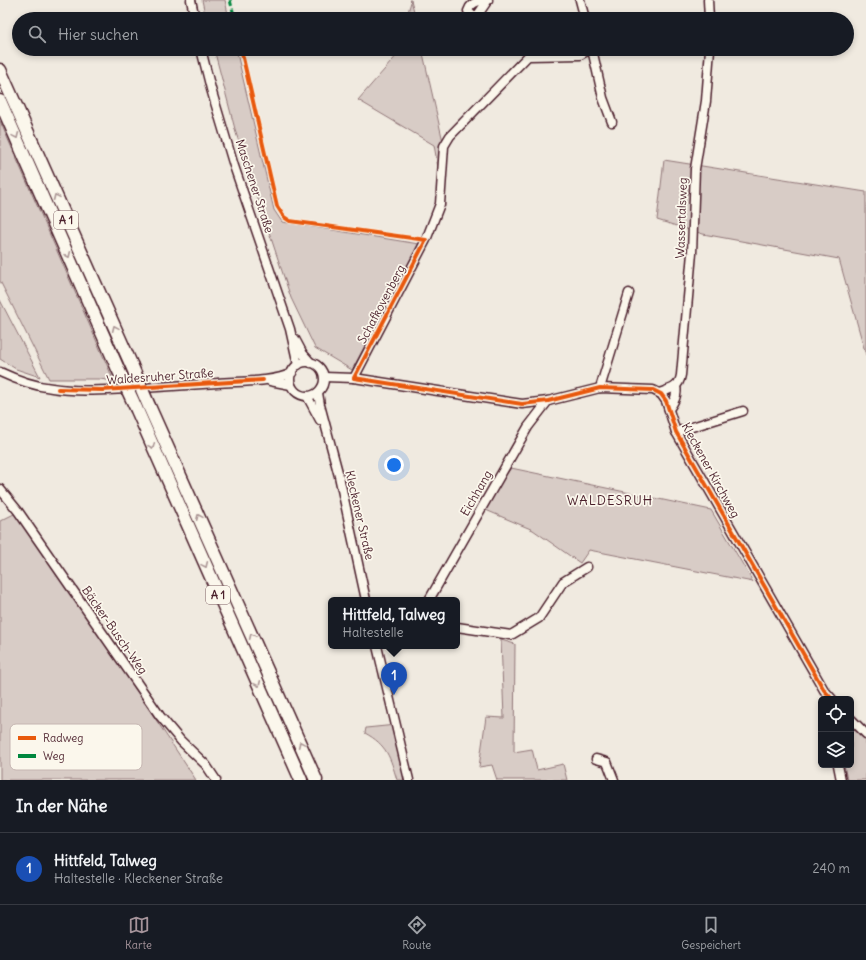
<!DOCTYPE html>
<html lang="de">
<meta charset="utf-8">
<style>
body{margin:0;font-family:Delius,sans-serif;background:#242831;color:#f1f3f6}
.controls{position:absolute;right:12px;bottom:12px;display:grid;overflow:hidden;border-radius:6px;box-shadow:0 2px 6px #0003}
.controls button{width:36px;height:36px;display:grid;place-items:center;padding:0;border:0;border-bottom:1px solid #363941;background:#171b24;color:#f1f3f6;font:20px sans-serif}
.you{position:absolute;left:394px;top:465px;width:14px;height:14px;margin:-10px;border:3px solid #fff;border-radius:50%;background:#1a73e8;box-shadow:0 0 0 6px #1a73e833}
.badge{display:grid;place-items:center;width:26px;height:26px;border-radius:50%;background:#a6949b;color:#fff;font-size:13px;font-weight:700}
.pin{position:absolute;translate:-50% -33px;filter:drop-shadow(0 1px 2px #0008)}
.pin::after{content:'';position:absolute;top:21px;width:14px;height:12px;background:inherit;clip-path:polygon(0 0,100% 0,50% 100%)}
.popup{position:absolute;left:328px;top:597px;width:132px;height:52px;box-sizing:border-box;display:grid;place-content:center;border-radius:6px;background:#171b24;filter:drop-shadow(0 1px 3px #0005);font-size:13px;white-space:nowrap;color:#9ea1a6}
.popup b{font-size:15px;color:#f1f3f6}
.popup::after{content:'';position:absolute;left:50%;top:100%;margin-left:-8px;border:8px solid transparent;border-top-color:#171b24}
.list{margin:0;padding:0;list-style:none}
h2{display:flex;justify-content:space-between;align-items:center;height:52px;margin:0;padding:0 16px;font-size:17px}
h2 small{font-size:13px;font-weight:400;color:#9ea1a6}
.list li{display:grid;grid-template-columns:26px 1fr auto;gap:12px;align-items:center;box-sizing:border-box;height:72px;padding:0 16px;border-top:1px solid #363941}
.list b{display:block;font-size:15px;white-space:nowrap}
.list p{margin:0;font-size:13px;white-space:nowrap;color:#9ea1a6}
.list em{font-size:13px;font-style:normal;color:#9ea1a6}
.icon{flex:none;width:22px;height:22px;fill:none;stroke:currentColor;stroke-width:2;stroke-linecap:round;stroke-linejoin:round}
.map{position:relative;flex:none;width:866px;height:780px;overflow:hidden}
.search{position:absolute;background:#171b24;box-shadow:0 2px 6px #0003;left:12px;right:12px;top:12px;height:44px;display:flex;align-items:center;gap:10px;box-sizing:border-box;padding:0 14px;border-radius:22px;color:#9ea1a6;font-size:15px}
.sheet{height:124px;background:#171b24}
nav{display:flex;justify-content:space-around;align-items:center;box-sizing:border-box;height:56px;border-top:1px solid #363941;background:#171b24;font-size:11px;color:#9ea1a6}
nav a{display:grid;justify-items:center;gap:2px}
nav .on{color:#a6949b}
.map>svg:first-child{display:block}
.green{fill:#d8ccc6;stroke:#917678}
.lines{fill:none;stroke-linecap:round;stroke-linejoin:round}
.minor-casing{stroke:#4a1f2b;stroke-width:11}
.highway-casing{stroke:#4a1f2b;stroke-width:15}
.minor{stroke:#fbf7ec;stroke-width:8}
.highway{stroke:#fbf7ec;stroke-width:12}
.highway-bridge-casing{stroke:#4a1f2b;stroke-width:15;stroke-linecap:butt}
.highway-bridge{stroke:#fbf7ec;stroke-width:12}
.quiet{stroke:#00873e;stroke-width:3;stroke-dasharray:6 3;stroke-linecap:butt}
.cycleway-casing{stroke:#fbf7ec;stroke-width:6}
.cycleway{stroke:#e8590c;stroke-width:4}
.oneway{stroke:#ab9695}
.labels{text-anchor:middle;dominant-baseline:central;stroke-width:3.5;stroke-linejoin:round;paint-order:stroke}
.shield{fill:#fbf7ec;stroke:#7f6065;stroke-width:1}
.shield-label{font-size:11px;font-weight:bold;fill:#4a1f2b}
.street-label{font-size:12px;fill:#4a1f2b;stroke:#fbf7ec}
.neighbourhood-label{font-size:13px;letter-spacing:1px;fill:#4a1f2b;stroke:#fbf7ec}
.key{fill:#fbf7ec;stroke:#c6b6b2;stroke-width:1}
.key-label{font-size:11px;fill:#4a1f2b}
</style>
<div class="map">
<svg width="866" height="780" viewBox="0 0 866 780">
<rect width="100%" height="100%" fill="#f0eae0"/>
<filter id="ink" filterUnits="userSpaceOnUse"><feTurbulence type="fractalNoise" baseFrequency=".025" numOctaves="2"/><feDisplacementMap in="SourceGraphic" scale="8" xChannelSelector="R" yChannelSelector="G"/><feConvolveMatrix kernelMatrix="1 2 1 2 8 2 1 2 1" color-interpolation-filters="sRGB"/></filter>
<g filter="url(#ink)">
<g class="green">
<path d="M202,0H225L229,19H206Z"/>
<path d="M409,0H411L416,19H406L411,2Z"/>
<path d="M214,49H236L274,210L282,222L419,244L352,370L315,348L291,298L236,133Z"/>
<path d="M399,49H422L444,146L442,175L445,207L434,145L358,100L398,54Z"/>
<path d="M0,121L114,381L100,379H49L0,281Z"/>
<path d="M664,160L866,192V355L839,259L703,234L657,220Z"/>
<path d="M0,300L40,377L16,369L0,359Z"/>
<path d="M511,468L711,510L753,582L589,550L580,563L533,530L481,508Z"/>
<path d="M18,512L196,780H0V521Z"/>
<path d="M501,640L515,644L514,752L532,749L537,770L563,764L567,780H497L492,765L479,767L486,717L504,718Z"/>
<path d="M851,722L866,736V780H847L844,765H851Z"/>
<path d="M396,725L409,780H397C390,757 387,745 365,733L366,728Z"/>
</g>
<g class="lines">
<defs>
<g id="minor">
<path d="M191,0L195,19"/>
<path d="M481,0C475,3 470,4 468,11L473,16H477L488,0"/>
<path d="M580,0L585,19"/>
<path d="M708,0L709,19"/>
<path d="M201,49L211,89L234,166L290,329L298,365"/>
<path d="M592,49L603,98L612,122"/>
<path d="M295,339L303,354L311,363"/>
<circle cx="307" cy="379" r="17"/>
<path d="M0,372C17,380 34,386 52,388C77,392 103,390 128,389C158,387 187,385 217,383C239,381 271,383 292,373"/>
<path d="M324,377L354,378L522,404L548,401L600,388L653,390L661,394L666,401L676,432L824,690L832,699"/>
<path d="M354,378L426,240L440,204L444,146L450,136L528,56L580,55L590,49"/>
<path d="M270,381L291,385"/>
<path d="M600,388L629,293"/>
<path d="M318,393L320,405L339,476L366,600"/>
<path d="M659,393C671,389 679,388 681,375L692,253L695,169L706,101L710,49"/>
<path d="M307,396L320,420"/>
<path d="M669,409C674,402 678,395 676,386"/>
<path d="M676,432L743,411"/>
<path d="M0,489L18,511L160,716L181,741L206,765L216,780"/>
<path d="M429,600L528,427L548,401"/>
<path d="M457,627L511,635L539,618L563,582L587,567"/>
<path d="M377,646L409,780"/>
<path d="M851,719L866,734"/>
<path d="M596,759L607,762L614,780"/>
<path d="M838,765L841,780"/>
</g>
<g id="highway">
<path d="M0,70L131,364"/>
<path d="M0,101L118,369"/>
<path d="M149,406L316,780"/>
<path d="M137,410L301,780"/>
</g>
</defs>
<use href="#minor" class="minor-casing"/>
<use href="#highway" class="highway-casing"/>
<use href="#minor" class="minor"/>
<use href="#highway" class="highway"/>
<defs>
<g id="highway-bridge">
<path d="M131,364L149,406"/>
<path d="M118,369L137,410"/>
</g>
</defs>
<use href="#highway-bridge" class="highway-bridge-casing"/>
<use href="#highway-bridge" class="highway-bridge"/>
<path class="quiet" d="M230,0L235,19"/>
<defs>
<g id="cycleway">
<path d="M241,49L277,206L284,217L290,221L426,240L354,378L522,404L548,401L600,388L653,390L661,394L666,401L676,432L824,690L832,699"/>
<path d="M58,389L102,390L263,380"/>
</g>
</defs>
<use href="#cycleway" class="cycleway-casing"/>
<use href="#cycleway" class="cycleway"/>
</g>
<defs><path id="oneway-chevron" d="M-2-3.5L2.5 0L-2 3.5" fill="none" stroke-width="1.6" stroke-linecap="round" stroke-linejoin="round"/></defs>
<g class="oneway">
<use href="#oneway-chevron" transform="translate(16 136) rotate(66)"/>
<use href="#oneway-chevron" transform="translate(56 197) rotate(-114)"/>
<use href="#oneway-chevron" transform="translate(68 255) rotate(66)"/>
<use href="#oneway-chevron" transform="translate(115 328) rotate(-114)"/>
<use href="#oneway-chevron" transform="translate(152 446) rotate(66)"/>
<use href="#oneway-chevron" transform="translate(199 517) rotate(-114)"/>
<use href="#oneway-chevron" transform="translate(205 565) rotate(66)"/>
<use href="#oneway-chevron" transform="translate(252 636) rotate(-114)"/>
<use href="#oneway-chevron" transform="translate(258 684) rotate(66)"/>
<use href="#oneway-chevron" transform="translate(301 744) rotate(-114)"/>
</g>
</g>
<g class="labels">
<g class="shield">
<rect x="54" y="211" width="24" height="18" rx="3"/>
<rect x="206" y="586" width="24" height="18" rx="3"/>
</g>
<g class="shield-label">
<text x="66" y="220">A 1</text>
<text x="218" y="595">A 1</text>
</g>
<g class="street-label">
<text transform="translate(255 186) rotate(72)">Maschener Straße</text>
<text transform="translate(681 218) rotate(-88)">Wassertalsweg</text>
<text transform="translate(381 304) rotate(-62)">Schafkovenberg</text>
<text transform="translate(160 376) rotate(-4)">Waldesruher Straße</text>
<text transform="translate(711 470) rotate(61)">Kleckener Kirchweg</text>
<text transform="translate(476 493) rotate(-60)">Eichhang</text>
<text transform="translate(360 515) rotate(77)">Kleckener Straße</text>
<text transform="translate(115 630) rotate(55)">Bäcker-Busch-Weg</text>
</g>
<g class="neighbourhood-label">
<text x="610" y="500">WALDESRUH</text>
</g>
</g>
<rect x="10" y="724" width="132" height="46" rx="6" class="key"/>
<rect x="18" y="736" width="18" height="4" fill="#e8590c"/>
<rect x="18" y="754" width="18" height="4" fill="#00873e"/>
<g class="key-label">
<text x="43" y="742">Radweg</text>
<text x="43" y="760">Weg</text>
</g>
</svg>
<div class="controls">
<button><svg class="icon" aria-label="locate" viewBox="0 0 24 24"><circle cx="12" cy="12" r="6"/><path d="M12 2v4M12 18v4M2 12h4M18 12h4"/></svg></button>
<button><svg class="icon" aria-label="layers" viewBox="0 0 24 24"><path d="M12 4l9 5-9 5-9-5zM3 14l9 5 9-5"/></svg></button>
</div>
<div class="you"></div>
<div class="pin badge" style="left:394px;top:695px;background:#1a4fb4">1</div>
<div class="popup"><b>Hittfeld, Talweg</b>Haltestelle</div>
<div class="search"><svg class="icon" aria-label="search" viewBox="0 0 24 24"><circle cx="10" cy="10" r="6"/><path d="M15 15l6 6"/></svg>Hier suchen</div>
</div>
<section class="sheet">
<h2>In der Nähe<small></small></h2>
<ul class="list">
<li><span class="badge" style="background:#1a4fb4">1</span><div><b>Hittfeld, Talweg</b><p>Haltestelle · Kleckener Straße</p></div><em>240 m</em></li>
</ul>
</section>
<nav>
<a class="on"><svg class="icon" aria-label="map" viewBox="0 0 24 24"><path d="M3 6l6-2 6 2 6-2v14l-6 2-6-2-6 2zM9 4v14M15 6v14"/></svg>Karte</a>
<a><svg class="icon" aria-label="directions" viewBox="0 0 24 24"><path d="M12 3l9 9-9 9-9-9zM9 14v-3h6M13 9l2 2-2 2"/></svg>Route</a>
<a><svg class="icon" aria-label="saved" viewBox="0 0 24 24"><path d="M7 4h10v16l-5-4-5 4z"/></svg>Gespeichert</a>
</nav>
